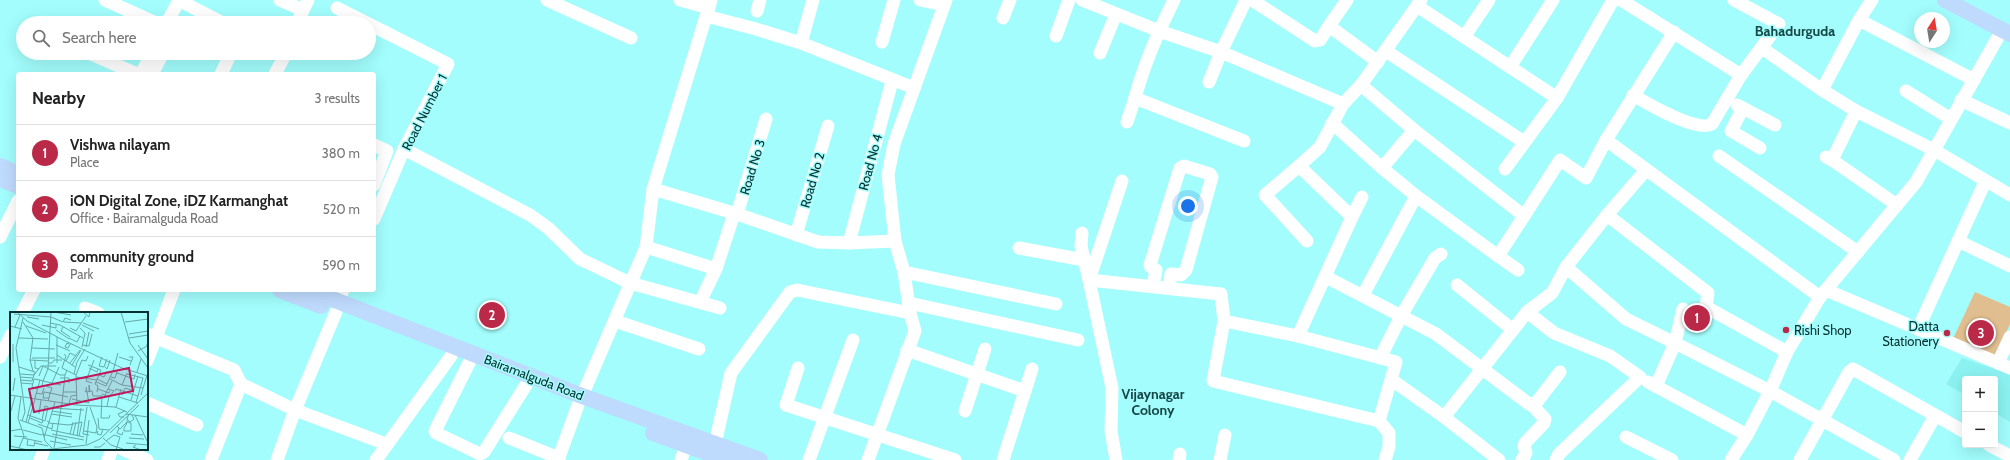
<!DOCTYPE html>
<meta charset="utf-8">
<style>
body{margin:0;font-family:Cabin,sans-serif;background:#f2f2f2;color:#222}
.controls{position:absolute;right:12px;bottom:12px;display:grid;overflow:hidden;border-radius:4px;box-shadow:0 4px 16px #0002}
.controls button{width:36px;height:36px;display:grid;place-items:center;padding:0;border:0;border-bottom:1px solid #e0e0e0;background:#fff;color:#222;font:20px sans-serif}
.compass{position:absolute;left:1914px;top:12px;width:36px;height:36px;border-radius:50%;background:#fff;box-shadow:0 4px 16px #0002;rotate:12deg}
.you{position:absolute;left:1188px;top:206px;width:14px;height:14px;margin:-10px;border:3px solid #fff;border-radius:50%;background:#1a73e8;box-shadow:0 0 0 6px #1a73e833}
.badge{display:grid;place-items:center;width:26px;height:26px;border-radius:50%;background:#ba2948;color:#fff;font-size:13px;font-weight:700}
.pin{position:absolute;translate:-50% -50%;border:2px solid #fff;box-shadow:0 1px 4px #0006}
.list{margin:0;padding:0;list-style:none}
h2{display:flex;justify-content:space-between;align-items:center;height:52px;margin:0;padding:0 16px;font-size:17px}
h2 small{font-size:13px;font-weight:400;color:#767676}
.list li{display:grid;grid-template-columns:26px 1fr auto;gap:12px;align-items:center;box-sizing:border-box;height:56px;padding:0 16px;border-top:1px solid #e0e0e0}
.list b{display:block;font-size:15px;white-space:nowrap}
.list p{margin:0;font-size:13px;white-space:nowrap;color:#767676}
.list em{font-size:13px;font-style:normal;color:#767676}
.icon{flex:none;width:22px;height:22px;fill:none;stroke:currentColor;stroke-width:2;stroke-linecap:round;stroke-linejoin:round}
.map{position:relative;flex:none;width:2010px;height:460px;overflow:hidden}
.search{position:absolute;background:#fff;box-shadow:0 4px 16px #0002;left:16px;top:16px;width:360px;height:44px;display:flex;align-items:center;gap:10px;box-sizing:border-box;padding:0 14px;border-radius:22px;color:#767676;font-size:15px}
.panel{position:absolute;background:#fff;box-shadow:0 4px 16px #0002;left:16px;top:72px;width:360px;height:220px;border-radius:4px}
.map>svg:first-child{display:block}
.built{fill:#8cf2f1}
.green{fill:#e1be90}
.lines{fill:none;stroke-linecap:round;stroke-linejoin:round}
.minor{stroke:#fff;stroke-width:13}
.major{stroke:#bedafd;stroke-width:16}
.poi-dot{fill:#ba2948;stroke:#a2fdfc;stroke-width:1.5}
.labels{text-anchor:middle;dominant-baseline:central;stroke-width:3;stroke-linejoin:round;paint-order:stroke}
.street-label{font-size:13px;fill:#073030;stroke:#a2fdfc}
.poi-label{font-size:13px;fill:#073030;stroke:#a2fdfc;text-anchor:end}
.neighbourhood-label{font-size:14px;font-weight:bold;fill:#174848;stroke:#a2fdfc}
.inset-road{fill:none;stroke:#64abaa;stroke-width:1}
.view{fill:#c2185b;fill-opacity:0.15;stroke:#c2185b;stroke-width:2}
.inset-edge{fill:none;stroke:#073030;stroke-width:2}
</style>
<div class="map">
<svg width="2010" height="460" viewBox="0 0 2010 460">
<rect width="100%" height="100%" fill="#a2fdfc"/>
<path class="built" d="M1962,358L2010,374V422L1995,413V379H1965V395L1946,384Z"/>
<path class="green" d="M1975,292L2010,307V324L1995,357L1952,341Z"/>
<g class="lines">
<g class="minor">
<path d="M105,0L156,23"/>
<path d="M280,0L303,10"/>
<path d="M547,0L631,38"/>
<path d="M680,0L709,8"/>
<path d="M920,0L944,5"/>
<path d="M1082,0L1159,31L1221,52L1343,104"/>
<path d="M1174,0C1158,32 1144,64 1135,98L1244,141"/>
<path d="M1252,0L1315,41L1320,40L1329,26"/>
<path d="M1347,0L1329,26L1378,62"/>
<path d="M1621,0L1741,75"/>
<path d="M186,4L223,23"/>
<path d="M1417,6L1510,67L1553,0"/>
<path d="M337,8L367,23"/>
<path d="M757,11L760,0"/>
<path d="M706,16L756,29L801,43L914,88"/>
<path d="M1003,18L1010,0"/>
<path d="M1859,20L1974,80"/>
<path d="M298,21L308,0"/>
<path d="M167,23L179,0"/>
<path d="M369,24L448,64L404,149L374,219"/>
<path d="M1056,36L1069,0"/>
<path d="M1464,37L1489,0"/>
<path d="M882,42L894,0"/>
<path d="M801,43L813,0"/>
<path d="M1762,48L1822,90L1856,111L1934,150L2010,195"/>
<path d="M1386,51L1524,142"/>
<path d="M89,53L137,74"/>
<path d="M1100,53L1116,14"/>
<path d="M1510,67L1557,98"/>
<path d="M141,74L152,53"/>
<path d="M152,74L163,53"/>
<path d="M221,74L231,53"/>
<path d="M275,74L286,53"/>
<path d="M1209,82L1221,52L1246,0"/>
<path d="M1361,85L1414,130L1524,216L1560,160L1586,178L1606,140L1674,32"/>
<path d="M1822,90L1859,20L1872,0"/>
<path d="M1906,91L1951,119"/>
<path d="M1633,95C1648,104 1697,133 1712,124L1741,75L1779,24L1734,0"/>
<path d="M1961,100L2010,123"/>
<path d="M1737,105L1775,125"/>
<path d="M1743,108L1731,131L1760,148"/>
<path d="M1127,122L1135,98"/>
<path d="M1332,123L1382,168L1416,196L1498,256L1524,216"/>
<path d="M1606,140L1820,297L1916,182L2002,30"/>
<path d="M374,145L387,151L374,185"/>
<path d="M404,149L530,215L548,228L580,259L630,283L720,308"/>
<path d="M1719,156L1858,252"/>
<path d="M1826,157L1832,160L1856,111"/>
<path d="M1832,160L1897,205"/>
<path d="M1299,166L1265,195L1307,241"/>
<path d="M1382,168L1414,130"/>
<path d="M1505,169L1557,98L1613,0"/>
<path d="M653,189L737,214L818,242L849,243L895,241"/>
<path d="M737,214L766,119"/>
<path d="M1607,215L1708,293L1706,307L1787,352"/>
<path d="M1352,217L1362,197"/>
<path d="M1082,233L1081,246L1089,280L1221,294L1224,321L1213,381L1379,421L1389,433V447L1385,460"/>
<path d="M796,235L828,126"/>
<path d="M0,237L18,201"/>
<path d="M1958,241L2010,266"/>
<path d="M849,243L892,81"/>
<path d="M646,247L716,269"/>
<path d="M1019,248L1084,260"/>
<path d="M1498,256L1518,270"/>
<path d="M1566,267L1626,319L1675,343L1683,309"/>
<path d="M904,272L1056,304"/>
<path d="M1326,277L1436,334L1529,404L1536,403L1560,372"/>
<path d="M1457,285L1513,330"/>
<path d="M1153,286L1156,270L1151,267L1150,265L1180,168L1184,166L1210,174L1212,177L1186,270L1181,275L1171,274L1169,288"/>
<path d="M1826,290L2010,368"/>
<path d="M1363,295L1416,196"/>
<path d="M338,302L343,290"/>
<path d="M700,302L716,269L734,214"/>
<path d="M909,303L1078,340"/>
<path d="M85,308L98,313"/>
<path d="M336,312L295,410L386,444"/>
<path d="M1527,312L1554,333L1610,356L1640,377L1559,454L1556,460"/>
<path d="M22,313L34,290"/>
<path d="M615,321L699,349"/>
<path d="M1224,321L1298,336L1396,362L1379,421"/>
<path d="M1918,329L1985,182"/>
<path d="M147,334L234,370L241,384"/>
<path d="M1298,336L1352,217L1299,166L1320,147L1343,104L1361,85L1421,0"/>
<path d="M907,350L1025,391"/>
<path d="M0,357L11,335"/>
<path d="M1380,358L1401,316L1435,258L1441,254"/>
<path d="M147,361L174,290"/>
<path d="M469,363L435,431L436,433L480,454L484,452L526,385"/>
<path d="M1998,363L2010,337"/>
<path d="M798,368L786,405L955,460"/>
<path d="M1392,380L1444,417L1499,460"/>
<path d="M1648,382L1747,435"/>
<path d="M1656,386L1675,343L1770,391L1894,460"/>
<path d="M582,396L646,247L653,189L711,0"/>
<path d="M147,403L197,425"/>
<path d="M965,411L985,349"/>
<path d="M1444,417L1527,312L1552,293L1566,267L1607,215L1646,170"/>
<path d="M1626,437L1672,460"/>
<path d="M509,438L559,458"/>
<path d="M715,444L731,373L790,292L797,290L910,313"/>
<path d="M1989,445L2010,456"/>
<path d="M122,449L147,460"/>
<path d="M40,460L44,449"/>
<path d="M108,460L112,449"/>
<path d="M211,460L241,384L295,410L277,460"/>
<path d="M376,460L451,356"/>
<path d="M558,460L578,405"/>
<path d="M681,460L686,445"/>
<path d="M809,460L853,340"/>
<path d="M868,460L915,331L910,313L904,272L895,241L888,175L894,144L946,0"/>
<path d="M1003,460L1032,369"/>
<path d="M1116,460L1111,431L1112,388L1089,280L1122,181"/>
<path d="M1179,460L1180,454"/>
<path d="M1220,460L1225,435"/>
<path d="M1522,460L1526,453L1524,446L1525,443L1544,423L1545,419L1532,405"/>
<path d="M1731,460L1747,435L1770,391L1787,352L1820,297"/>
<path d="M1800,460L1849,372L1853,369L1965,432"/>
<path d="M1910,460L1935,416"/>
</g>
<g class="major">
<path d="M1945,0L2010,34"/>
<path d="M0,166L18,174"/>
<path d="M0,179L18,186"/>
<path d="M280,290L321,306"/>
<path d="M309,290L582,396L760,460"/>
<path d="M653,433L727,460"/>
</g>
</g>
<g class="poi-dot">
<circle cx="1786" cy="330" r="4"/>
<circle cx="1947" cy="333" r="4"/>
</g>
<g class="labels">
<g class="street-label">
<text transform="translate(424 112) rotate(-63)">Road Number 1</text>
<text transform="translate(870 162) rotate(-75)">Road No 4</text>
<text transform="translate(752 167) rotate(-73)">Road No 3</text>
<text transform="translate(812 180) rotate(-74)">Road No 2</text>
<text transform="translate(534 377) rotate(21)">Bairamalguda Road</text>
</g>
<g class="poi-label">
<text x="1939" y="326">Datta<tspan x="1939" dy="15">Stationery</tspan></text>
<text x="1794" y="330" text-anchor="start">Rishi Shop</text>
</g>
<g class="neighbourhood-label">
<text x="1795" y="31">Bahadurguda</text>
<text x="1153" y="394">Vijaynagar<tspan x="1153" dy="16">Colony</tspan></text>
</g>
</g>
<g transform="translate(10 312)">
<rect width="138" height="138" fill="#a2fdfc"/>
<path class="inset-road" d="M7,0L17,9L51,27L112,56L138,64M44,0L61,3M73,0L79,5L80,0M111,0L120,31L138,56M4,2L41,5L53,10L55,6L61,8M17,5L29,7M13,10L23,26L20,48L23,59M54,10L71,11M115,10L138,7M40,11L50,13L73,26M73,11L89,17M32,13L46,16V13M72,13L84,19M0,14L12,17M16,14L36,21M5,15L10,3M53,15L51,19L60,25M60,16L66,19L76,4M70,16L75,21L72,35M46,18L59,27M119,22L138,19M9,26L38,27M59,26L67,30L70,24M119,26L138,23M3,32V50M59,32L57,31L55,35L58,36L61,31M46,33L60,39M73,33L79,34L82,22M128,33L138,47M76,35L79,20M22,36L45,37M128,39L137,34V32M54,42L56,44L52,56L66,63M47,43L65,55M92,45L89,54L94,55L97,47M109,45L121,49M119,45H123L120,53M22,46H45M20,48L38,49M25,48V56L29,57M56,49L60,41L66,44M38,51H42L44,48H52M47,51V25M60,51L70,38M62,53L71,38M78,53L91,58L85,72L88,74L87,80M9,55L25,60L22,69M95,55L97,57L100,48M79,56L87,60L88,57M127,60L131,47M107,61L124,67L125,62M10,62L24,63M64,62L67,50L75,37M117,62L133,66L128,84M24,63L31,54H46M89,63L94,65L97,59M29,64L33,54L50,63H55L57,58M10,65L23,66M66,65L87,68M101,65L105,66L107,60L103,59L108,41M50,66H59V71M87,67L97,72L102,61M100,67L112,73L117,61M10,68L22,69M86,70L96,74L97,72M11,71L23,72M42,71L49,55M82,71L76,69L84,48M112,73L133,76M32,74L33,69L51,73M36,74L42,76L40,82M28,77L22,75L24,67L30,68M88,77L99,81L100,79M98,77L104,79L99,85M75,78L76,80L82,79L83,84H92L91,106H99L100,103M3,79L5,66M105,79L106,77L128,84L126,90M53,80H66M79,80V73L80,79M26,81L32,82L34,76M40,81L58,85M92,82L99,85L97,94M0,83L66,93L105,95L117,100M95,83L102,69M112,83L115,76L124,79M131,83L137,63M13,84L6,36L13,6M109,85L128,91M25,86L30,68L33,69L38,57L41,0M62,87L79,91L76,75M121,88L128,64M38,89L39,86L40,81L34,80L33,86H39M52,91L55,63M59,92L61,84L67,83M67,93L66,63L72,48L76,49L78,44M77,95L73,122L79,123M106,95L111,77M42,96L74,98M1,99L5,84M42,99L62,102M29,102L31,88M41,102L62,105M116,102L138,105M119,102L117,107L120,110L124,107L122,103M18,103L32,108L35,94L38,95L35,109L32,108M125,103L137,129M114,105H110L108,102L115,99M20,106L32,111L33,108M88,106L89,117L99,118M10,108L32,116L35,129L42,136M12,109L15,100L13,85M37,109L39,110L45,90M16,110L22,87M18,111L25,87M39,111L59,113L72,110L69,124M28,112L42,117L43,111M107,114L110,117L117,110L121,111V119H114V116L116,113L117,110V108M109,116L107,121L112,123L113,120M13,118L32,123M41,118L74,125M0,119L12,117M74,119L86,121L87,115L80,95M88,119L87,122L91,123L93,117M100,121L129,93M32,122L57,128M42,122L74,128M60,122L63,110M121,122L133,123M63,123L66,110M4,124L17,125M67,124L71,96M34,125L39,110M13,126L32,130M93,126L101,133L113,137M119,126L134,127M18,127L17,133L24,134L25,129M40,129L61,133M96,129L104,123L110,125L106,138M25,131L38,134M116,131L138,133M76,132L79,108M126,133L123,135L131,138M0,134L18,138M84,135H90L95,131M9,136L14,124L8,106L11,85M44,136L52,91M33,138L77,133L90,127L138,81"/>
<path class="view" d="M119,56L123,79L24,100L19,77Z"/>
<rect width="138" height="138" class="inset-edge"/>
</g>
</svg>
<div class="controls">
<button>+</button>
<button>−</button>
</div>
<svg class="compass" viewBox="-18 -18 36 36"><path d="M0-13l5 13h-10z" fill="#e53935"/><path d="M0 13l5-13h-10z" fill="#767676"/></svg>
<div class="you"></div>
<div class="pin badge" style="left:1697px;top:318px">1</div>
<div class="pin badge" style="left:492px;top:315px">2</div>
<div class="pin badge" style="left:1981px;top:333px">3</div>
<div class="search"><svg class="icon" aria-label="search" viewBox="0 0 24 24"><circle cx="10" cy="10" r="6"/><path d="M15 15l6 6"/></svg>Search here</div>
<section class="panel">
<h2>Nearby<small>3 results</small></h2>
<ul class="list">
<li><span class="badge">1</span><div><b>Vishwa nilayam</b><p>Place</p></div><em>380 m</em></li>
<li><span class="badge">2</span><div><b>iON Digital Zone, iDZ Karmanghat</b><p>Office · Bairamalguda Road</p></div><em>520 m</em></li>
<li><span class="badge">3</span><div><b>community ground</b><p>Park</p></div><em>590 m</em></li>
</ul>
</section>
</div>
